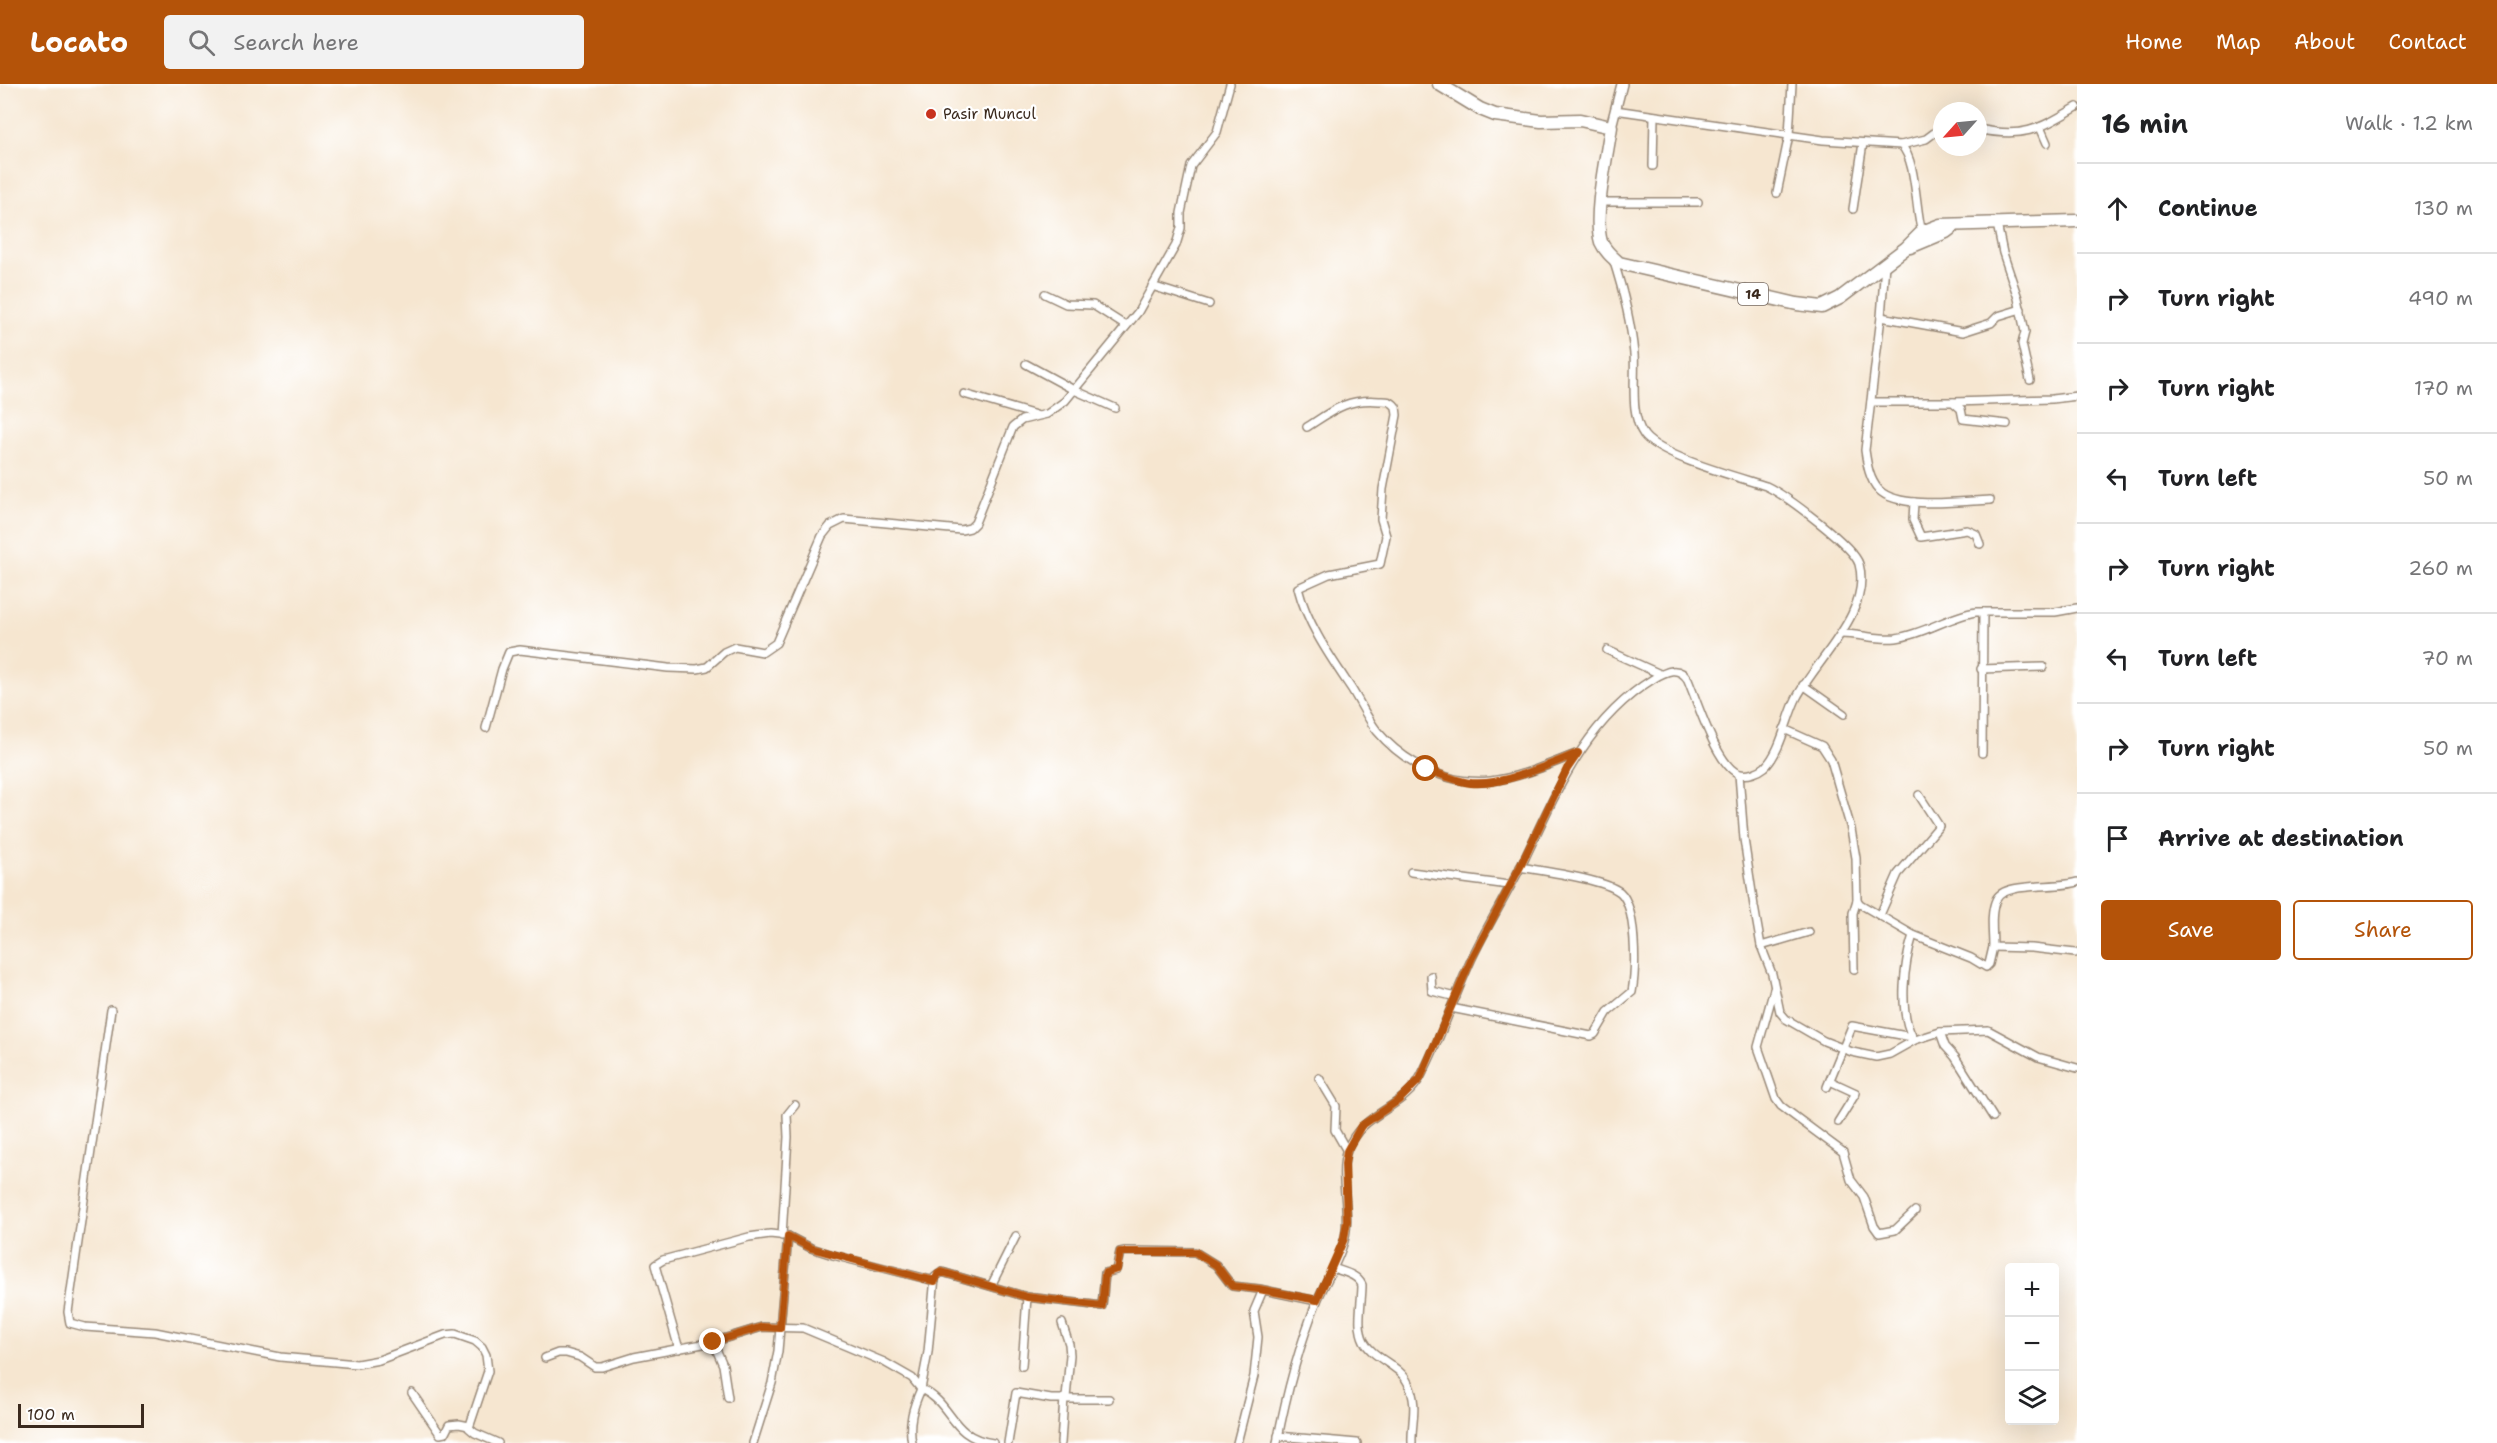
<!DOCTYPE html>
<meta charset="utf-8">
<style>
body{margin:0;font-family:"Shantell Sans",sans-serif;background:#f2f2f2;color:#202124}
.controls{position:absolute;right:18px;bottom:18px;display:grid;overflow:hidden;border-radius:6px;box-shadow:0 6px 24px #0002}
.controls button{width:54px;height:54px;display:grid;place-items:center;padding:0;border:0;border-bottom:2px solid #e0e0e0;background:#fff;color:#202124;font:30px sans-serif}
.compass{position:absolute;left:1933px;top:18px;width:54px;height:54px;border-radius:50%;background:#fff;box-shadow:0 6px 24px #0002;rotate:243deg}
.scale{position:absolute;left:18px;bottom:15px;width:126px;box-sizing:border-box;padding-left:6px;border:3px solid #3b2a1e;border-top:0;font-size:16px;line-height:21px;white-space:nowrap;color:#3b2a1e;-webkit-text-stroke:4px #fff;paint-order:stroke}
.stop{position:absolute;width:18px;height:18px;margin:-14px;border:4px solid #b45309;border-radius:50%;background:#fff}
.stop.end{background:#b45309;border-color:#fff;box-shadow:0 2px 6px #0008}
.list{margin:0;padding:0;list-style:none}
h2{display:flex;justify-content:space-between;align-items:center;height:78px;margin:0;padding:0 24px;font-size:26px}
h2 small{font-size:20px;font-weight:400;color:#757577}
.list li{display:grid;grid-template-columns:39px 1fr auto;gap:18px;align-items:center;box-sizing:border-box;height:90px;padding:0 24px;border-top:2px solid #e0e0e0}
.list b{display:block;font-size:22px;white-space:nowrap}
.list em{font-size:20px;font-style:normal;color:#757577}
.actions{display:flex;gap:12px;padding:18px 24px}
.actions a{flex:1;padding:14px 0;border:2px solid #b45309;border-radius:6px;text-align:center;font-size:21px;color:#b45309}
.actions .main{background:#b45309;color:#fff}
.icon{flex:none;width:33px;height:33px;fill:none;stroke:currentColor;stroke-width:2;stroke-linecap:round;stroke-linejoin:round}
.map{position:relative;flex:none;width:2077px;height:1359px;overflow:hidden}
header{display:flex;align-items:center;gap:36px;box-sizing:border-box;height:84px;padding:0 30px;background:#b45309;color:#fff}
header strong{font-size:28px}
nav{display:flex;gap:33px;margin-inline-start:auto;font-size:21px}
.search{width:420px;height:54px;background:#f2f2f2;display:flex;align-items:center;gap:15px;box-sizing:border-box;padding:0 21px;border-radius:6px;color:#757577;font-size:22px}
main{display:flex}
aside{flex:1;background:#fff}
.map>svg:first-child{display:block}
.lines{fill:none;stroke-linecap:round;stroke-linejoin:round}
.street-casing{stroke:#988877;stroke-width:10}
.secondary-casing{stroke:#988877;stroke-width:12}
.highway-casing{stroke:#988877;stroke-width:15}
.street{stroke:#fff;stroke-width:7}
.secondary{stroke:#fff;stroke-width:9}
.highway{stroke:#fff;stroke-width:12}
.route{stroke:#b45309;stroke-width:8}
.poi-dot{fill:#c8321e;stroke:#fff;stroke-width:2}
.labels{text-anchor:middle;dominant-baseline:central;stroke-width:4.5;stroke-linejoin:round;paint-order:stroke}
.shield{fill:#fff;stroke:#766a62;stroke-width:1.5}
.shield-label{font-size:14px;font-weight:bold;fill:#3b2a1e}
.poi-label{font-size:15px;fill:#3b2a1e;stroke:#fff;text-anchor:start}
</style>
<header>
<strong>Locato</strong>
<div class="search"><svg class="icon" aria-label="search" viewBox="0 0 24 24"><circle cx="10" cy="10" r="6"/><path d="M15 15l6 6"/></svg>Search here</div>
<nav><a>Home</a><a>Map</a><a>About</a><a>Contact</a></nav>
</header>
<main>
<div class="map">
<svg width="2077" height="1359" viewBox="0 0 2077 1359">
<rect width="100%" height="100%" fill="#fff"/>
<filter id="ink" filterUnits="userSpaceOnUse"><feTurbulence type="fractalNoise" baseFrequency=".0167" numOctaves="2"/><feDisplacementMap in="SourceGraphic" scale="12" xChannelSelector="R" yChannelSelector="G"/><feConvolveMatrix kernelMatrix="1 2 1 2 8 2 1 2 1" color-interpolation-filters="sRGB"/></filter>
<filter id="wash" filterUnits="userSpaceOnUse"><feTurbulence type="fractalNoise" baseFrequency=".008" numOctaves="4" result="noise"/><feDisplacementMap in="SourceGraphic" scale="24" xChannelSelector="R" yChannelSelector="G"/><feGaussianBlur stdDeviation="1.35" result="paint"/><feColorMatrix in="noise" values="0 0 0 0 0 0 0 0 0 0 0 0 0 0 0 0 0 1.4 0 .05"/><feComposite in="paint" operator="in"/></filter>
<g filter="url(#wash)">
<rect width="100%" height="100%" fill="#f6e6d0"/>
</g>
<g filter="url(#ink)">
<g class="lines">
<defs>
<g id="street">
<path d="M1615,26L1823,56L1901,61C1917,77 1915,125 1922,148"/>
<path d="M2040,43L2047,59"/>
<path d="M1978,45C2024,55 2039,45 2077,23"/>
<path d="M1901,61L1926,55L1942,43"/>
<path d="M1653,82L1654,32"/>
<path d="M1777,109L1789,51L1792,0"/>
<path d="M1601,118H1698"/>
<path d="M1853,125L1863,59"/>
<path d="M1997,140L2003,169L2018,214L2025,248L2022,260L2030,296"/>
<path d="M1885,180L1881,233L1865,366C1867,380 1869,395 1879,406C1899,426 1963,417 1990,416"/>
<path d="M1152,202L1209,220"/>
<path d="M1045,210L1066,220L1093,221L1126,242"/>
<path d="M1881,233L1963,248L1991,239L1998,232L2021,225"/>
<path d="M1026,280L1074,306L1115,324"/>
<path d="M964,310L1036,331"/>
<path d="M1871,318H1953L1961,325L1963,335L2007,340"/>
<path d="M1954,318L2052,315L2077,312"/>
<path d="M1307,343C1332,327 1347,314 1379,317C1386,317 1391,316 1396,323L1397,331L1383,405L1381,435L1386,452L1380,480L1329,490L1298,504C1307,540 1331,574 1351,604C1360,618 1367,634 1377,647C1388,660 1401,671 1415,679C1475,714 1517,693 1576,670"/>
<path d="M1914,418L1913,436L1921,453L1967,446L1976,450L1980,460"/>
<path d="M1841,550C1860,550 1877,556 1896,554C1925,550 1949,532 1976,528H2055L2077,524"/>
<path d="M1607,566L1660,590"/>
<path d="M1981,585L2043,583"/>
<path d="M1803,601L1844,630"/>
<path d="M486,644L502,585L509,568L520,566L668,584L697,585L707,583L724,568L735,563L763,568L776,559L822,452L830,442L844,435L961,446L970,444L975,439L1013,343L1022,336L1047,330L1065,317L1138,228L1176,161L1181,144V129L1191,82L1217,48L1230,0"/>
<path d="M1784,645L1822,662L1831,676L1851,745L1856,774L1857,816L1860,820L1913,851L1971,874L1986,883L1989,880L1993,863"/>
<path d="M1982,669L1983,528"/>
<path d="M1739,690L1744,755L1754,822L1761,862L1772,890L1780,928L1786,935L1824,957L1852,968L1876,973L1890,970L1915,956L1940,948L1988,946L2038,973L2077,984"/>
<path d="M1411,788L1509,801"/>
<path d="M1880,831L1898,790L1939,742L1919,711"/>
<path d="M1913,851C1904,880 1898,927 1913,954"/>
<path d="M1761,862L1809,848"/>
<path d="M2075,869L2032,864L1993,863C1993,849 1990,829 1996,816C2003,797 2059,805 2077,798"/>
<path d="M1854,885L1853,829L1857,816"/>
<path d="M1431,892L1432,907L1456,913"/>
<path d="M1774,905L1758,963L1776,1015L1781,1022L1843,1068L1851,1096L1864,1113L1874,1142L1879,1149L1895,1146L1915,1127"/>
<path d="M1451,924L1591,952L1595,950L1608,928L1632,908C1636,886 1637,823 1620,808C1604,795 1542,787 1520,783"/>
<path d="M111,926L68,1228L70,1239L85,1243L155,1248L280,1273L357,1280L379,1276L445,1251L455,1250L475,1257L482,1263L486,1271L488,1287L469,1344L475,1349L498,1359"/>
<path d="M1940,948L1945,962L1955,973L1993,1033"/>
<path d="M1319,994L1336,1022L1335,1046L1347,1067"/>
<path d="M1830,997L1856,1009L1838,1038"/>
<path d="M1827,1003L1852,942L1912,953"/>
<path d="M782,1152L788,1053L787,1031L795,1021"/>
<path d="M1333,1184C1343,1188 1357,1190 1362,1201C1362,1219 1356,1241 1364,1257C1373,1275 1400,1281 1408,1299C1419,1322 1411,1337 1412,1359"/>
<path d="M991,1202L1016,1152"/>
<path d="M1062,1239L1069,1260L1070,1271L1066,1314"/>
<path d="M713,1258L723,1281L728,1314"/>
<path d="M679,1265L655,1181L663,1176L749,1153L770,1150L788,1152L811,1164L833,1171L935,1197"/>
<path d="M545,1274L558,1269H566L580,1273L595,1283H602L634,1273L713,1258L762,1243L803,1244L884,1278L912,1294L921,1305C913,1323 908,1339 912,1359"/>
<path d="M1022,1282L1027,1213L1102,1222L1105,1189L1116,1186L1120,1168L1125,1167L1195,1168L1216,1181L1232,1202L1259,1205L1317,1217"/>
<path d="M412,1309L440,1350L445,1349L449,1341L459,1340L469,1342"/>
<path d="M1278,1352L1357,1359"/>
<path d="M753,1359L772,1299L778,1267L788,1152"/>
<path d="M993,1359C949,1353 954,1320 921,1305L928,1268L935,1193L942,1188L1027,1213"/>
<path d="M1008,1359L1016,1309L1051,1315H1109"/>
<path d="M1061,1359L1064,1314"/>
<path d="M1237,1359L1254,1292L1258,1253L1254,1227L1263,1206"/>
<path d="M1277,1359C1286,1311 1299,1262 1317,1217C1326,1196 1340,1176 1345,1153C1351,1126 1338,1092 1347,1066C1362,1027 1403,1026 1421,992C1441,954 1454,913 1472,874C1488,840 1508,809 1524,776C1557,707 1585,637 1653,595C1666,587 1679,581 1688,596C1697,617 1718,685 1740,690C1748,692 1759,688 1765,683C1781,668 1787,632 1797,613C1817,575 1872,528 1859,480C1853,461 1785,411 1766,402C1738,393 1661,373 1644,351C1629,330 1636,294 1634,270C1631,238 1623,206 1613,175"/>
</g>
<path id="secondary" d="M1611,43L1622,0"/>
<g id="highway">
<path d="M1439,0L1480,25L1495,31L1541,37L1580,36L1611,43C1607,71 1593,132 1601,158C1605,167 1612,173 1619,179L1797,220L1822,223L1840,214L1906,164L1922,148L1940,141L2077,137"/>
<path d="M1910,163L1946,148L1954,142"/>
</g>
</defs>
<use href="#street" class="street-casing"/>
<use href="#secondary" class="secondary-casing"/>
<use href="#highway" class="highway-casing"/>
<use href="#street" class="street"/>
<use href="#secondary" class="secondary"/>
<use href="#highway" class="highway"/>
</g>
</g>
<g class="lines" filter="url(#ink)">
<path class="route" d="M713,1258L762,1243L780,1244L788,1152L811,1164L922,1194L935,1197L938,1190L942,1188L1027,1213L1102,1222L1105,1189L1117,1185L1120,1168H1195L1216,1181L1232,1202L1259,1205L1317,1216L1344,1155L1347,1137L1345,1080L1347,1067L1361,1042L1399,1016L1420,995L1472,874L1520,783L1567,685L1578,669C1548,681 1503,702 1471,699C1456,697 1440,690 1426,685"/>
</g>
<circle class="poi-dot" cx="931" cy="30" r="6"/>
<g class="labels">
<rect class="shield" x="1738" y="199" width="30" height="22" rx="4.5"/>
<g class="shield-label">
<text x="1753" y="210">14</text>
</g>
<g class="poi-label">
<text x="943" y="30">Pasir Muncul</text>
</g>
</g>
</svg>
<div class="controls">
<button>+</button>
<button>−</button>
<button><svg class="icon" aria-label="layers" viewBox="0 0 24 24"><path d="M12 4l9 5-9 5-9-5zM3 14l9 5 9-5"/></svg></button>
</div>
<svg class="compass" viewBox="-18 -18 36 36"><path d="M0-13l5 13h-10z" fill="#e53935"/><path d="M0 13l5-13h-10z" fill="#757577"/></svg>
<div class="scale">100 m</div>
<div class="stop" style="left:1426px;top:685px"></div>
<div class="stop end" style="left:713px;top:1258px"></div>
</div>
<aside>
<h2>16 min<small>Walk · 1.2 km</small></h2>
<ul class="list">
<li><svg class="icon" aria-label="ahead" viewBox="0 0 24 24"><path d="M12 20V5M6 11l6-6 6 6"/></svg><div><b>Continue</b></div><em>130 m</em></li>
<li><svg class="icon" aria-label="right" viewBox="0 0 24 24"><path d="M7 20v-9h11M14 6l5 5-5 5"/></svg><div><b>Turn right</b></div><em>490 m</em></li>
<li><svg class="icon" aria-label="right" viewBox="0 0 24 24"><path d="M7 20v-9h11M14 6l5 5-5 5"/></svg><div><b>Turn right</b></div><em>170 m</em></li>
<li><svg class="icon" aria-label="left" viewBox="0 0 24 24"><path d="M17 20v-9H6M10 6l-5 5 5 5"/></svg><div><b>Turn left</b></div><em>50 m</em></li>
<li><svg class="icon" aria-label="right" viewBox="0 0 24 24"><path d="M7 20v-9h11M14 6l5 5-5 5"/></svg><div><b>Turn right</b></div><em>260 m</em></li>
<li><svg class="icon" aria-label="left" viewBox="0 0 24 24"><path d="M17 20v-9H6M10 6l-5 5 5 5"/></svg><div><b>Turn left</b></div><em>70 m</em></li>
<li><svg class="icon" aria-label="right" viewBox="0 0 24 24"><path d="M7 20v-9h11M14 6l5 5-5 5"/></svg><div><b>Turn right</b></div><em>50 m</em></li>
<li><svg class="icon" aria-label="arrive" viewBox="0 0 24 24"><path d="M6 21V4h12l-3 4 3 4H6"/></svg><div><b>Arrive at destination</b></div></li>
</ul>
<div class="actions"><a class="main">Save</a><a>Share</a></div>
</aside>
</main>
